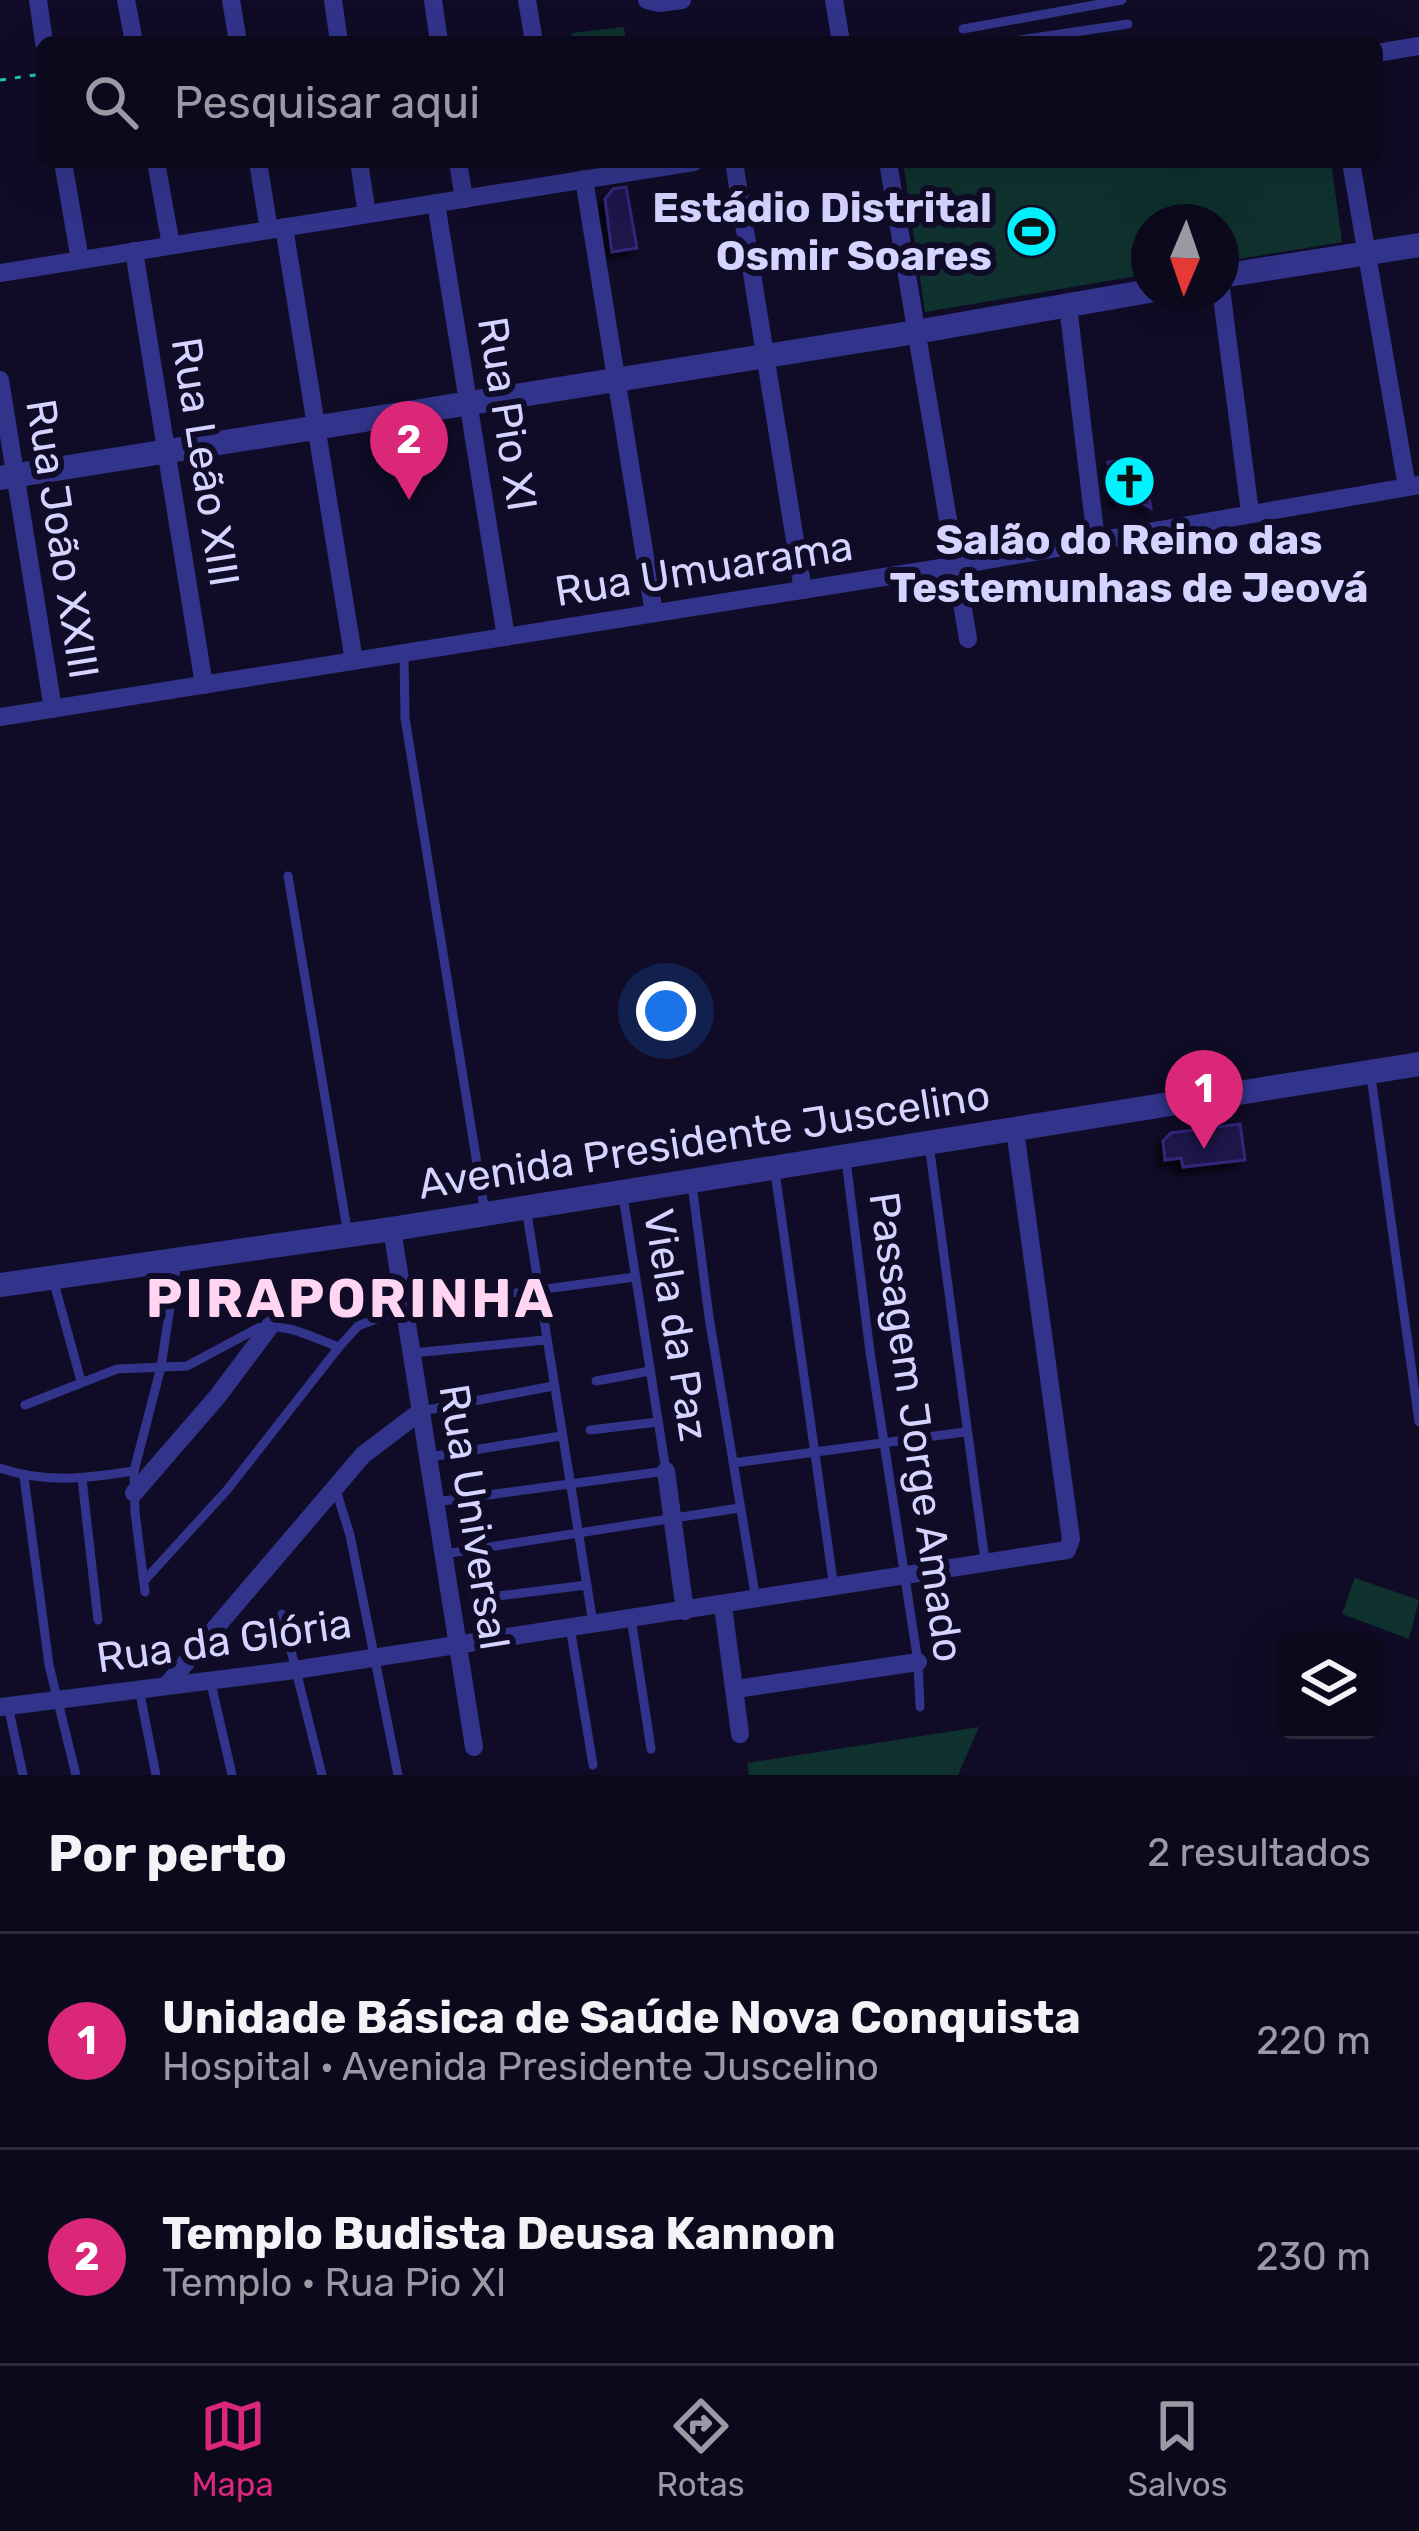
<!DOCTYPE html>
<html lang="pt">
<meta charset="utf-8">
<style>
body{margin:0;font-family:Rubik,sans-serif;background:#151226;color:#f1f3f6}
.controls{position:absolute;right:36px;bottom:36px;display:grid;overflow:hidden;border-radius:18px;box-shadow:0 12px 48px #0002}
.controls button{width:108px;height:108px;display:grid;place-items:center;padding:0;border:0;border-bottom:3px solid #2c2a3b;background:#0c091d;color:#f1f3f6;font:60px sans-serif}
.compass{position:absolute;left:1131px;top:204px;width:108px;height:108px;border-radius:50%;background:#0c091d;box-shadow:0 12px 48px #0002;rotate:182deg}
.you{position:absolute;left:666px;top:1011px;width:42px;height:42px;margin:-30px;border:9px solid #fff;border-radius:50%;background:#1a73e8;box-shadow:0 0 0 18px #1a73e833}
.badge{display:grid;place-items:center;width:78px;height:78px;border-radius:50%;background:#db2777;color:#fff;font-size:39px;font-weight:700}
.pin{position:absolute;translate:-50% -99px;filter:drop-shadow(0 3px 6px #0008)}
.pin::after{content:'';position:absolute;top:63px;width:42px;height:36px;background:inherit;clip-path:polygon(0 0,100% 0,50% 100%)}
.list{margin:0;padding:0;list-style:none}
h2{display:flex;justify-content:space-between;align-items:center;height:156px;margin:0;padding:0 48px;font-size:51px}
h2 small{font-size:39px;font-weight:400;color:#9a9aa4}
.list li{display:grid;grid-template-columns:78px 1fr auto;gap:36px;align-items:center;box-sizing:border-box;height:216px;padding:0 48px;border-top:3px solid #2c2a3b}
.list b{display:block;font-size:45px;white-space:nowrap}
.list p{margin:0;font-size:39px;white-space:nowrap;color:#9a9aa4}
.list em{font-size:39px;font-style:normal;color:#9a9aa4}
.icon{flex:none;width:66px;height:66px;fill:none;stroke:currentColor;stroke-width:2;stroke-linecap:round;stroke-linejoin:round}
.map{position:relative;flex:none;width:1419px;height:1775px;overflow:hidden}
.search{position:absolute;background:#0c091d;box-shadow:0 12px 48px #0002;left:36px;right:36px;top:36px;height:132px;display:flex;align-items:center;gap:30px;box-sizing:border-box;padding:0 42px;border-radius:18px;color:#9a9aa4;font-size:45px}
.sheet{height:588px;background:#0c091d}
nav{display:flex;justify-content:space-around;align-items:center;box-sizing:border-box;height:168px;border-top:3px solid #2c2a3b;background:#0c091d;font-size:33px;color:#9a9aa4}
nav a{display:grid;justify-items:center;gap:6px}
nav .on{color:#db2777}
.map>svg:first-child{display:block}
.green{fill:#0f322f}
.building{fill:#1e164a;stroke:#322679;stroke-width:3;filter:url(#shadow)}
.lines{fill:none;stroke-linecap:round;stroke-linejoin:round}
.path{stroke:#21c4b2;stroke-width:3;stroke-dasharray:6 9;stroke-linecap:butt}
.service{stroke:#32348b;stroke-width:9}
.minor{stroke:#32348b;stroke-width:18}
.tertiary{stroke:#32348b;stroke-width:24}
.labels{text-anchor:middle;dominant-baseline:central;stroke-width:12;stroke-linejoin:round;paint-order:stroke}
.poi-label{font-size:42px;font-weight:bold;fill:#d5d3ff;stroke:#100c27;text-anchor:end}
.street-label{font-size:42px;fill:#d5d3ff;stroke:#100c27}
.district-label{font-size:54px;font-weight:bold;letter-spacing:3px;fill:#ffd5f2;stroke:#100c27}
</style>
<div class="map">
<svg width="1419" height="1775" viewBox="0 0 1419 1775">
<defs>
<filter id="shadow"><feDropShadow dx="-7" dy="7" stdDeviation="3" flood-color="#0009"/></filter>
</defs>
<rect width="100%" height="100%" fill="#100c27"/>
<g class="green">
<path d="M624,27L626,42H573L572,33Z"/>
<path d="M903,162H1331L1342,242L1221,262V222H1149V274L925,312Z"/>
<path d="M1355,1578L1419,1600L1409,1639L1342,1614Z"/>
<path d="M979,1727L958,1775H749L747,1763Z"/>
</g>
<g class="building">
<path d="M626,187L637,248L612,252L605,199L613,189Z"/>
<path d="M1140,458L1151,508L1135,499L1117,501L1108,462Z"/>
<path d="M1240,1124L1245,1160L1183,1167L1181,1158L1165,1160L1163,1141L1171,1133Z"/>
</g>
<g class="lines">
<path class="path" d="M0,80L42,74"/>
<g class="service">
<path d="M963,29L1122,0"/>
<path d="M1007,42L1128,24"/>
<path d="M404,655L405,718L485,1213"/>
<path d="M288,876L348,1235"/>
<path d="M1371,1077L1419,1422"/>
<path d="M929,1144L985,1561"/>
<path d="M846,1160L870,1352L918,1662L920,1707"/>
<path d="M775,1172L834,1588"/>
<path d="M692,1184L709,1317L756,1600"/>
<path d="M526,1208L593,1623"/>
<path d="M54,1283L81,1381"/>
<path d="M413,1353L545,1340"/>
<path d="M596,1381L650,1371"/>
<path d="M25,1405L117,1369L187,1366L258,1328C286,1322 313,1338 339,1347L358,1326L404,1308L635,1277"/>
<path d="M422,1411L553,1386"/>
<path d="M590,1430L658,1422"/>
<path d="M430,1457L561,1436"/>
<path d="M733,1463L965,1432"/>
<path d="M0,1468C45,1484 89,1478 134,1471"/>
<path d="M24,1477L49,1665L76,1775"/>
<path d="M82,1479L98,1620"/>
<path d="M335,1487L350,1535L398,1775"/>
<path d="M435,1502L666,1471L623,1196"/>
<path d="M444,1554L739,1508"/>
<path d="M144,1581L227,1490L339,1347"/>
<path d="M145,1592L135,1512L134,1471L161,1367L177,1261"/>
<path d="M474,1599L587,1585"/>
<path d="M282,1614L322,1775"/>
<path d="M631,1618L651,1749"/>
<path d="M570,1627L593,1765"/>
<path d="M210,1679L232,1775"/>
<path d="M139,1689L156,1775"/>
<path d="M8,1706L23,1775"/>
</g>
<g class="minor">
<path d="M38,0L44,42"/>
<path d="M126,0L134,42"/>
<path d="M231,0L238,42"/>
<path d="M333,0L339,42"/>
<path d="M433,0L439,42"/>
<path d="M527,0L534,42"/>
<path d="M647,0L659,3L682,0"/>
<path d="M834,0L841,42"/>
<path d="M1377,53L1419,46"/>
<path d="M63,162L80,260"/>
<path d="M156,162L171,245"/>
<path d="M258,162L269,230"/>
<path d="M359,162L367,214"/>
<path d="M458,162L464,199"/>
<path d="M734,162L803,590"/>
<path d="M888,162L968,639"/>
<path d="M1351,162L1407,487"/>
<path d="M584,179L654,613"/>
<path d="M436,203L506,637"/>
<path d="M284,227L354,661"/>
<path d="M134,251L204,685"/>
<path d="M0,273L694,162"/>
<path d="M1221,289L1250,512"/>
<path d="M1068,306L1096,540"/>
<path d="M0,380L53,709"/>
<path d="M0,717L953,566L1419,485"/>
<path d="M392,1229L474,1747"/>
<path d="M666,1471L685,1611"/>
<path d="M134,1493L217,1397L271,1325"/>
<path d="M723,1606L740,1734"/>
<path d="M166,1686L363,1455L421,1411"/>
<path d="M736,1689L918,1662"/>
<path d="M0,1707L295,1670L1067,1550L1071,1539L1015,1130"/>
</g>
<g class="tertiary">
<path d="M1221,276L1419,245"/>
<path d="M0,478L916,332L1149,291"/>
<path d="M0,1285L392,1229L1419,1064"/>
</g>
</g>
<defs>
<symbol id="stadium-disc" viewBox="-11 -11 22 22"><circle r="9.5" fill="#00f2fe" stroke="#100c27"/><path d="M0-5a6.5 5 0 1 0 0 10a6.5 5 0 1 0 0-10ZM-3.5-1.8h7v3.6h-7Z" fill="#111"/></symbol>
<symbol id="church-disc" viewBox="-11 -11 22 22"><circle r="9.5" fill="#00f2fe" stroke="#100c27"/><path d="M-1.2-6h2.4v3.5h3.3v2.4h-3.3V6h-2.4V-.1h-3.3v-2.4h3.3Z" fill="#111"/></symbol>
</defs>
<g fill-rule="evenodd">
<use href="#stadium-disc" x="1002" y="202" width="59" height="59"/>
<use href="#church-disc" x="1100" y="452" width="59" height="59"/>
</g>
<g class="labels">
<g class="poi-label">
<text x="992" y="208">Estádio Distrital<tspan x="992" dy="48">Osmir Soares</tspan></text>
<text x="1129" y="540" text-anchor="middle">Salão do Reino das<tspan x="1129" dy="48">Testemunhas de Jeová</tspan></text>
</g>
<g class="street-label">
<text transform="translate(507 414) rotate(81)">Rua Pio XI</text>
<text transform="translate(205 462) rotate(81)">Rua Leão XIII</text>
<text transform="translate(62 539) rotate(81)">Rua João XXIII</text>
<text transform="translate(704 569) rotate(-9)">Rua Umuarama</text>
<text transform="translate(704 1140) rotate(-9)">Avenida Presidente Juscelino</text>
<text transform="translate(676 1325) rotate(81)">Viela da Paz</text>
<text transform="translate(916 1427) rotate(82)">Passagem Jorge Amado</text>
<text transform="translate(474 1517) rotate(81)">Rua Universal</text>
<text transform="translate(224 1641) rotate(-8)">Rua da Glória</text>
</g>
<g class="district-label">
<text x="351" y="1299">PIRAPORINHA</text>
</g>
</g>
</svg>
<div class="controls">
<button><svg class="icon" aria-label="layers" viewBox="0 0 24 24"><path d="M12 4l9 5-9 5-9-5zM3 14l9 5 9-5"/></svg></button>
</div>
<svg class="compass" viewBox="-18 -18 36 36"><path d="M0-13l5 13h-10z" fill="#e53935"/><path d="M0 13l5-13h-10z" fill="#9a9aa4"/></svg>
<div class="you"></div>
<div class="pin badge" style="left:1204px;top:1149px">1</div>
<div class="pin badge" style="left:409px;top:500px">2</div>
<div class="search"><svg class="icon" aria-label="search" viewBox="0 0 24 24"><circle cx="10" cy="10" r="6"/><path d="M15 15l6 6"/></svg>Pesquisar aqui</div>
</div>
<section class="sheet">
<h2>Por perto<small>2 resultados</small></h2>
<ul class="list">
<li><span class="badge">1</span><div><b>Unidade Básica de Saúde Nova Conquista</b><p>Hospital · Avenida Presidente Juscelino</p></div><em>220 m</em></li>
<li><span class="badge">2</span><div><b>Templo Budista Deusa Kannon</b><p>Templo · Rua Pio XI</p></div><em>230 m</em></li>
</ul>
</section>
<nav>
<a class="on"><svg class="icon" aria-label="map" viewBox="0 0 24 24"><path d="M3 6l6-2 6 2 6-2v14l-6 2-6-2-6 2zM9 4v14M15 6v14"/></svg>Mapa</a>
<a><svg class="icon" aria-label="directions" viewBox="0 0 24 24"><path d="M12 3l9 9-9 9-9-9zM9 14v-3h6M13 9l2 2-2 2"/></svg>Rotas</a>
<a><svg class="icon" aria-label="saved" viewBox="0 0 24 24"><path d="M7 4h10v16l-5-4-5 4z"/></svg>Salvos</a>
</nav>
